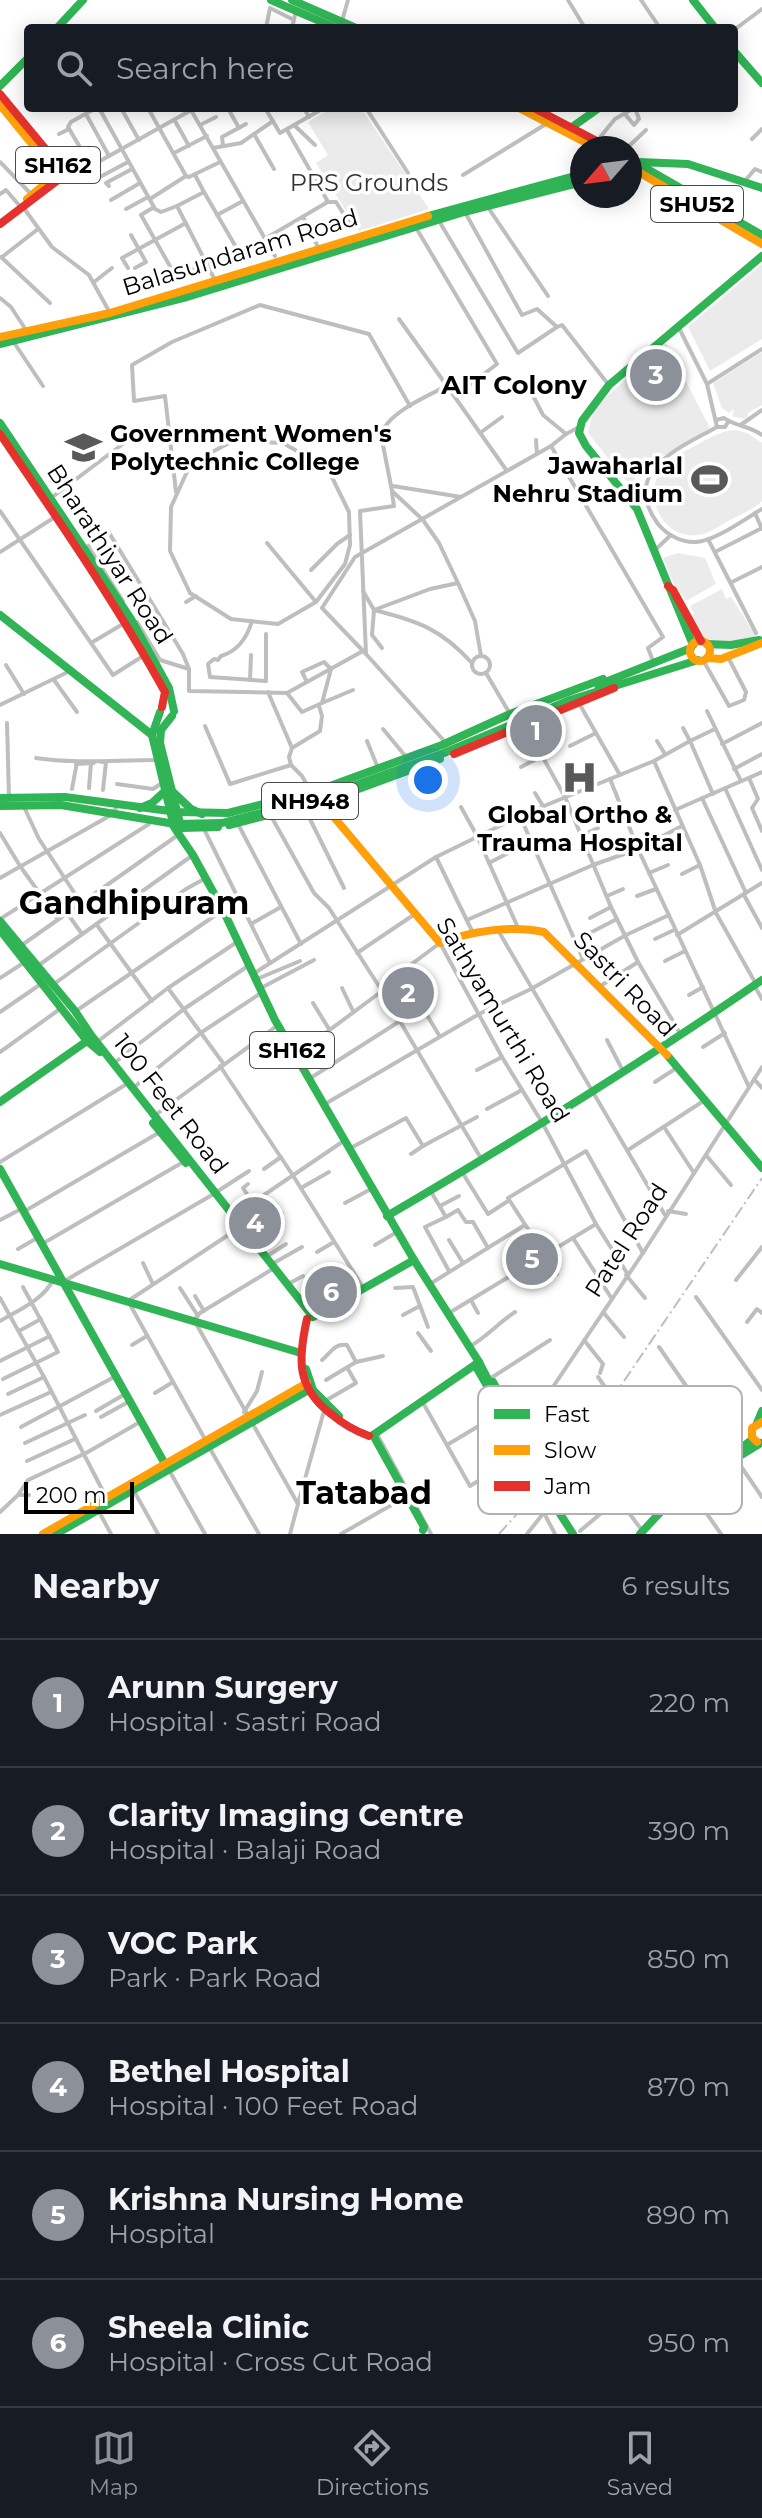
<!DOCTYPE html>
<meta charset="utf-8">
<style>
body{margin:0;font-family:Montserrat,sans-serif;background:#242831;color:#f1f3f6}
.compass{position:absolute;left:570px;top:136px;width:72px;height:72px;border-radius:50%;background:#171b24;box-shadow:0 4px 20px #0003;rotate:242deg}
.scale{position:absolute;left:24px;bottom:20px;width:110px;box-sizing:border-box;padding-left:8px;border:4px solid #000;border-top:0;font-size:22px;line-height:28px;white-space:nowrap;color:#000;-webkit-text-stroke:6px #fff;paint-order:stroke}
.you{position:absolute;left:428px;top:780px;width:28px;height:28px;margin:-20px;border:6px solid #fff;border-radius:50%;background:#1a73e8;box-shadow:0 0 0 12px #1a73e833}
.badge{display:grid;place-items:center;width:52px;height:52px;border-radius:50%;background:#8c9099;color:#fff;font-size:26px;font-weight:700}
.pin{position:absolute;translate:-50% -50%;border:4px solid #fff;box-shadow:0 2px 8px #0006}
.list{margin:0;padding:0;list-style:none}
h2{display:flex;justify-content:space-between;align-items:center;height:104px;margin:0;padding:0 32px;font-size:34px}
h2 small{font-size:26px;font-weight:400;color:#9ea1a6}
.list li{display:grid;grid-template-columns:52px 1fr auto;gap:24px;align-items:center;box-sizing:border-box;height:128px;padding:0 32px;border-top:2px solid #363941}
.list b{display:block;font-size:30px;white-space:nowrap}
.list p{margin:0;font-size:26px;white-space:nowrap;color:#9ea1a6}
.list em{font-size:26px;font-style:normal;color:#9ea1a6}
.icon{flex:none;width:44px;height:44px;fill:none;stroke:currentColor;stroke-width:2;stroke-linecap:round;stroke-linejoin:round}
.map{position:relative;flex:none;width:762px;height:1534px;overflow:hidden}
.search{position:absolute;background:#171b24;box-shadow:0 4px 20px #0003;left:24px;right:24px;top:24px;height:88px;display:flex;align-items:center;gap:20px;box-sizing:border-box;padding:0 28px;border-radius:8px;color:#9ea1a6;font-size:30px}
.sheet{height:872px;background:#171b24}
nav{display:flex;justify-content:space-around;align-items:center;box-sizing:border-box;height:112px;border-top:2px solid #363941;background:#171b24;font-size:22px;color:#9ea1a6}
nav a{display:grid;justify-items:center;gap:4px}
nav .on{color:#8c9099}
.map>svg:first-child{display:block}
.green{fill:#ebebeb}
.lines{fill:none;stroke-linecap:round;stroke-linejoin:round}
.street{stroke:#bebebe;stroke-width:4}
.fast{stroke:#30b455;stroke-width:8}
.slow{stroke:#ff9f0a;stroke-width:8}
.jam{stroke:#e5322d;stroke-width:8}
.rail{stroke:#bebebe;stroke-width:2;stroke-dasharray:12 4 2 4;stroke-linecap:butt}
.labels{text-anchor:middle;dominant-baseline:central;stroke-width:7;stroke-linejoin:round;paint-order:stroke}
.shield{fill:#fff;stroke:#4c4c4c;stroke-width:2}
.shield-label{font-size:22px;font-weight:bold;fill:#000}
.park-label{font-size:24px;fill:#323232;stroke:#fff}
.street-label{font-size:24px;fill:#000;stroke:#fff}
.poi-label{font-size:24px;font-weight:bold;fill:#000;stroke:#fff;text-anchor:start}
.neighbourhood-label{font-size:26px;font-weight:bold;fill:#000;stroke:#fff}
.district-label{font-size:32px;font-weight:bold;fill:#000;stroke:#fff}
.key{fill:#fff;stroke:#b2b2b2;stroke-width:2}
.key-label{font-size:22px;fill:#000}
</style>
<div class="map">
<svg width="762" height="1534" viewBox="0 0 762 1534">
<rect width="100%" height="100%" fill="#fff"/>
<g class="green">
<path d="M332,108H361L429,209L359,231L316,163L328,155L308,122Z"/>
<path d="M762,264V339L710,371L688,327Z"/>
<path d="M666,343L710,428L636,472L633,489L588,433L594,408Z"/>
<path d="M762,352V405L748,413L747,419L734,417L732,414L735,411L732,410L729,413L722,408L713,383Z"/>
<path d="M736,430L747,433L762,443V501C753,510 741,514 730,520C720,525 709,534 697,535C665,539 645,501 658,475C665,461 678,455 691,448C706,440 719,431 736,430Z"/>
<path d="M678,553L705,558L716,584L686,601L673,582L663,558Z"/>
<path d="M722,589L726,599L731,597L756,636L712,652L689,617L694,614L690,606Z"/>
</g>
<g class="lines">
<g class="street">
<path d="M568,0L585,28"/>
<path d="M641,0L660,28"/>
<path d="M342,21L348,0"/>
<path d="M266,28L270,8L292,19"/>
<path d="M292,28L296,11"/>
<path d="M734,30L762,9"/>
<path d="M54,108L55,109"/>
<path d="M99,108L155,209L161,212L177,206L215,280"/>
<path d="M121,108L139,140"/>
<path d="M148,108L186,176L189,177L220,162"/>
<path d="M265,108L280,133L324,108"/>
<path d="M304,108L309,117"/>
<path d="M366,108L408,173"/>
<path d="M191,110L275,256"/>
<path d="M230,112L239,128"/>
<path d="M86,114L109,156"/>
<path d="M625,114L634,125L639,119L635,108"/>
<path d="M175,121L189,146"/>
<path d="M200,125L216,117"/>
<path d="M294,125L315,145"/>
<path d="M59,134L69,129"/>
<path d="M254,134L274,169"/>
<path d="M752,139L762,129"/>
<path d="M597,141L615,119L634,108"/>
<path d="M223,146L222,137L246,124"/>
<path d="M213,148L241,143L273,121"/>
<path d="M627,148L646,130"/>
<path d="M174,153L207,136"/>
<path d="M0,162L32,195"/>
<path d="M91,166L68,127L71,122L96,108"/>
<path d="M463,175L546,124"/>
<path d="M63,177L91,166L195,108"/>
<path d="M98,178L128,162"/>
<path d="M745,181L755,169L762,172"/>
<path d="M109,186L106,183L132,169"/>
<path d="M204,192L240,254"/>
<path d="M0,194L6,190L19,205"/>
<path d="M150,199L186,176"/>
<path d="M111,200L140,183"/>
<path d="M327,202H336L352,227"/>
<path d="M461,205L522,315L537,309L557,327L562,325L608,384"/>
<path d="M177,206L204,192L195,175"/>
<path d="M487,206L548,296"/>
<path d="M23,207L52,247L89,275L110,313"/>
<path d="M154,207L141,215L171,268"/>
<path d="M126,209L148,197"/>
<path d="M217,215L243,201"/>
<path d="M303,217L322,255"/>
<path d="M439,221L518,353L557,327"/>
<path d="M415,226L497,364L455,396"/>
<path d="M131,235L146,262L135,268"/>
<path d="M1,257L50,303"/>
<path d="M2,257L38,229"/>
<path d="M128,268L122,258L186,223"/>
<path d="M210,271L326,203L327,200L287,130"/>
<path d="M177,277L206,263"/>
<path d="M94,282L112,268"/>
<path d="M0,298L11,307L26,330"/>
<path d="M399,319L447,386"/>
<path d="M679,328L707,384L717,427"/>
<path d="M13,341L43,386"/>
<path d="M707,384L762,349"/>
<path d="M529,388L543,415L566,434L581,426"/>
<path d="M716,420L724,418C732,425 750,426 762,435"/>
<path d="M728,422L725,427H717C680,448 619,471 658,524C667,535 682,543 696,542C715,541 745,519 762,509"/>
<path d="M742,424L762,410"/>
<path d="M480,433L502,417"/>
<path d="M566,434L551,446L663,637L648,648L653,661"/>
<path d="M536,440L537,454"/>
<path d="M233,441L283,443L328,469L349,512L350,545L345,564L316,602L278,624L231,619L190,593L170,551L171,507L191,463Z"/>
<path d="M110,453L120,465"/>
<path d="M393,486L461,497"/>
<path d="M176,492L165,396L134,401L132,365L172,342L260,305L369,334L410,406"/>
<path d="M392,493L394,506L360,511L366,654L446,743"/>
<path d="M51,498L132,437"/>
<path d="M0,511L91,643L123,624"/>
<path d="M755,513L762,529"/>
<path d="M708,539L756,633"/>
<path d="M267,543L316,602"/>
<path d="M655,550L671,535"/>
<path d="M0,552L55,517"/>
<path d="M715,552L762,528"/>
<path d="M311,570L337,544L350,535"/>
<path d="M732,582L762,567"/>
<path d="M458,583L439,543L423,520L392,491L381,435C387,413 427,396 447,386L507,471"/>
<path d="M363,591L374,610L372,635L382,648"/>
<path d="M123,601L88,546L108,531L183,654L189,669V691L287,693"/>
<path d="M186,602L196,596"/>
<path d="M252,621C247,638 238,651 221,656L218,660L214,659L208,664L210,677L266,681V634"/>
<path d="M137,622L160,660L189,669"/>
<path d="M91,643L113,675L143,656"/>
<path d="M366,654L322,608L355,557L551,446"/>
<circle cx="481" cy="665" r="9"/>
<path d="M703,660L729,706L744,700L746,692L729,659"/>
<path d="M472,663C441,629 418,621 374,610L430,589L458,583L475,621L481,656"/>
<path d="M6,665L24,694"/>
<path d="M486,673L510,714"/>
<path d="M54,680L77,712"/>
<path d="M250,680L251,655"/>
<path d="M307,682L302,672L324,662L331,669L322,703L302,712L287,693C312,679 338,665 363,651"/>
<path d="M268,692L292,748"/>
<path d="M322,703L353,690"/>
<path d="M0,705L70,671"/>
<path d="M580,705L620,775"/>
<path d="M707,711L741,781"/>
<path d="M7,723L9,797"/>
<path d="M205,726L230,784L291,765L302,776L311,792"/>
<path d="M526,727L565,797L611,907L638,962L681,1035"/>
<path d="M683,728L690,741L715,729"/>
<path d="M383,729L407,758"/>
<path d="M367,741L378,768"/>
<path d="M657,741L665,754"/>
<path d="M722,744L762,723"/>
<path d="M570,746L596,733"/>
<path d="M36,758C75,764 116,760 157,760"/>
<path d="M654,761L700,865L716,913L756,984"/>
<path d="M102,762H106L103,790"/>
<path d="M76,764L94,763"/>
<path d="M291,765L289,757L292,748L320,731L322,716L319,706"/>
<path d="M521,767L542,756"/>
<path d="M734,769L762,754"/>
<path d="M749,778L758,799L752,808L762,831"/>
<path d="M610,779L638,849L749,1087"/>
<path d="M117,784L153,789L162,783"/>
<path d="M89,788L91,763"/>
<path d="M725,788L762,870"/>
<path d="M72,789L77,762"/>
<path d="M535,793L543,806"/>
<path d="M702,798L746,893"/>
<path d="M24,807L39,839L81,903"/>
<path d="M304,807L344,888"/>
<path d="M461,807L477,836L519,930"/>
<path d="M675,810L762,772"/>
<path d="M271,816L314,893L329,908L382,991L482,1160"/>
<path d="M520,816L583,959"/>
<path d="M238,824L301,944"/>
<path d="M204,829L270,963"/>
<path d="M0,833L20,866L58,919"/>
<path d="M581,836L598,828"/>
<path d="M436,857L473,933"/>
<path d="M489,863L510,852"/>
<path d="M649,873L668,865"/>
<path d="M682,874L700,865"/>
<path d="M0,878L111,815L119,804"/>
<path d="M744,895L762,928"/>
<path d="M607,896L623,889"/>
<path d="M637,896L656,889"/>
<path d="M67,913L82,934"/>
<path d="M590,918L611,907"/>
<path d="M0,919L149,824"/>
<path d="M467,920L593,865L638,849L682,826"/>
<path d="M251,924L281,907"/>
<path d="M97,925L152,1001"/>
<path d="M499,932L665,1215"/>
<path d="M586,935L617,919"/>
<path d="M677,935L762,883"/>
<path d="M655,939L674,930"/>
<path d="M22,945L178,835"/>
<path d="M357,953L415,914"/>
<path d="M665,961L685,951"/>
<path d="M39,965L193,855"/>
<path d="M401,972L439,1035"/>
<path d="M253,974L436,857L522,815L654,761L690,741L713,794"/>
<path d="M0,978L25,962"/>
<path d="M257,979L300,961"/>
<path d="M54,984L186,889L206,878"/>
<path d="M754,985L762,999"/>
<path d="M599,987L638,962"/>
<path d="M168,988L223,1063"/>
<path d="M261,988L314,960"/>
<path d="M342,988L353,1011"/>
<path d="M689,995L703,987"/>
<path d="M313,1003L329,1029"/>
<path d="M76,1011L223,910"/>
<path d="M0,1012L41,984"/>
<path d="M607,1040L624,1073"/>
<path d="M97,1042L168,988L237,942"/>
<path d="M703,1047L725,1033"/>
<path d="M0,1052L60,1009"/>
<path d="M296,1055L382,991L401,972L440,943L502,1057L543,1124L596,1224L627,1273"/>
<path d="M114,1063L184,1009L248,966"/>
<path d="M220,1066L292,1174L364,1289"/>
<path d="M477,1070L502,1057"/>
<path d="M309,1079L400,1021"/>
<path d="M754,1079L762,1088"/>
<path d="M655,1082L678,1067"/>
<path d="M133,1088L202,1032L261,993"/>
<path d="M325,1104L479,1014L531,989L626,935L669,915"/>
<path d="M487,1109L522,1090"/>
<path d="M154,1116L278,1025"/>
<path d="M664,1127L694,1173"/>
<path d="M349,1149L406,1118L423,1146L477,1117"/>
<path d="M628,1150L705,1100"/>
<path d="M411,1154L423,1146"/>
<path d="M706,1155L731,1185"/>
<path d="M0,1162L125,1085"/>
<path d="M264,1169L281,1157"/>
<path d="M462,1172L488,1214L508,1201"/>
<path d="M248,1184L243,1188L252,1202"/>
<path d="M301,1188L329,1172"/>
<path d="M430,1190L446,1217L458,1210L466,1222H473L488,1248"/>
<path d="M215,1193L249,1171"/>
<path d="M345,1203L371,1189"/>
<path d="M440,1206L459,1196"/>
<path d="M25,1211L160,1132"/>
<path d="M668,1211L686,1214"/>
<path d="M446,1217L425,1227L449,1271"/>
<path d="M230,1218L345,1140"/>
<path d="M0,1220L23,1208"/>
<path d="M241,1225L276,1204L282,1214L249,1235"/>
<path d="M573,1238L612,1299"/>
<path d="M449,1240L463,1263"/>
<path d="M42,1244L185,1161"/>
<path d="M375,1245L397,1232"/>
<path d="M18,1249L39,1237"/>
<path d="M317,1252L334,1242"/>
<path d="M266,1257L286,1244"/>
<path d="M143,1263L153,1284"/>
<path d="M272,1264L302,1247"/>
<path d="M271,1270L200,1313L194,1320L298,1504L290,1534"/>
<path d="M557,1274L508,1198L586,1151L643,1253"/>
<path d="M626,1275L645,1298"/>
<path d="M736,1280L762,1247"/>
<path d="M66,1283L65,1281L73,1276L212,1195"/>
<path d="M288,1284L303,1276"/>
<path d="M430,1284L523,1226"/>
<path d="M180,1288L198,1316"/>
<path d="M395,1288L413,1287L428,1327"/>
<path d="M195,1296L204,1311"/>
<path d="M696,1297L762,1390"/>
<path d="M0,1298L44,1377L106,1497"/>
<path d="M471,1300L478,1313"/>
<path d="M603,1312L624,1337"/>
<path d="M449,1313L596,1224"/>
<path d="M403,1315L418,1307"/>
<path d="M0,1321C19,1310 43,1300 53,1280"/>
<path d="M747,1322L757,1309L762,1313"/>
<path d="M19,1331L41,1319"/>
<path d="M418,1333L431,1351"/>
<path d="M584,1340L603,1364L600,1373"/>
<path d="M132,1345L147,1336"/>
<path d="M469,1347C487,1337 498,1323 515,1312"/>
<path d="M659,1347L732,1452"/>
<path d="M322,1360C331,1353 334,1343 347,1345L356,1362"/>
<path d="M0,1361L50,1336"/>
<path d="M491,1378L550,1340"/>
<path d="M3,1379L58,1352L23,1287"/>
<path d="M326,1380L356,1362L383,1356"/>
<path d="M634,1391L694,1481"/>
<path d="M155,1393L173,1382"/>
<path d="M8,1394L44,1377"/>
<path d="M325,1401L356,1383L348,1369"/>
<path d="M422,1401L470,1486L524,1453"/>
<path d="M96,1411L125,1394"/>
<path d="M244,1412L257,1391L262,1372"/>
<path d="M0,1415L51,1392"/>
<path d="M101,1417L130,1401"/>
<path d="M615,1426L669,1503"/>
<path d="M21,1427L116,1376"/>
<path d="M522,1433L643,1253L762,1067"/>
<path d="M377,1434L431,1534"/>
<path d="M206,1441L128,1301L242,1226"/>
<path d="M25,1443L85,1415"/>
<path d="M447,1445L502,1412"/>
<path d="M209,1447L259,1534"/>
<path d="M609,1449L634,1482L611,1501L587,1467Z"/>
<path d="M531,1451C556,1432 586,1413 605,1387L598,1377"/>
<path d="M534,1458L541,1471"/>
<path d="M736,1459L762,1497"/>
<path d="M27,1461L75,1439"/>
<path d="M645,1469L672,1450"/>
<path d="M169,1470L205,1534"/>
<path d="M134,1491L158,1534"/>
<path d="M691,1491L721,1534"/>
<path d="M18,1495H29"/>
<path d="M617,1497L641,1529"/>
<path d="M298,1504L324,1411"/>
<path d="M563,1505L583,1492"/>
<path d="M97,1508L111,1534"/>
<path d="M0,1512L18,1495L28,1480L86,1453L140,1422"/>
<path d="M544,1513L555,1534"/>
<path d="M580,1531L605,1510"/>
<path d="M341,1534L407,1496"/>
<path d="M527,1534L550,1505"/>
</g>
<g class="fast">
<path d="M271,0L336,28"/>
<path d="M292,0L356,28"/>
<path d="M693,0L715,28"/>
<path d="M57,28L83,0"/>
<path d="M734,51L762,83"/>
<path d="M0,86L28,58"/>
<path d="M572,127L599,108"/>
<path d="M630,159L762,235"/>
<path d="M638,162L688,164L762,188"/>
<path d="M428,216L582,174"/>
<path d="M0,344L187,297L464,212L582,182"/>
<path d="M0,423L131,619L169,688L174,711"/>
<path d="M0,615L152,735"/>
<path d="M707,644L731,645L759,640"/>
<path d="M693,645L637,509L586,446L579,433L582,421L609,385L762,256"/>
<path d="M598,685L691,648"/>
<path d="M160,712L152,735L174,827L193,855L223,910L275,1020L414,1260"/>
<path d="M172,716L161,730L160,743L181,827"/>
<path d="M353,791L440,759"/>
<path d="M173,792L191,809L202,814"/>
<path d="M0,798L65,797L177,812L228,813L319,790L442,745L510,714L603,679"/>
<path d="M0,806L61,805L175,824L222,823L323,797L444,753L570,700L698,660"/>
<path d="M140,808L152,803L164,792"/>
<path d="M229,825L315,803"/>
<path d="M182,828L218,827"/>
<path d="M0,921L75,1011L91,1035L310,1313"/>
<path d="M0,930L87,1041L100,1052"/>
<path d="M667,1055L762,1168"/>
<path d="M0,1102L87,1041"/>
<path d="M153,1123L186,1163"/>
<path d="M0,1169L165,1464"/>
<path d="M387,1216C515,1141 640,1064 762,980"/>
<path d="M0,1264L301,1353"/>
<path d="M313,1317L414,1260L479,1362L548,1495L573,1534"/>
<path d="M475,1365L493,1396"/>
<path d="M306,1369L313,1390L339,1416"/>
<path d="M493,1382L534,1458"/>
<path d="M757,1423L762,1411"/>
<path d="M373,1435L424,1527L423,1530"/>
<path d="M373,1435L479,1362"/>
<path d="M733,1460L761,1443"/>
<path d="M56,1534L312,1388"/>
<path d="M640,1534L669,1503L753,1439"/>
</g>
<g class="slow">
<path d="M0,105L54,171L46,183L27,199"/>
<path d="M519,108L596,148"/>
<path d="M630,167L762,244"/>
<path d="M0,337L110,313L428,216"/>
<circle cx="700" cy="651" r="10"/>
<path d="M707,658L721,659L762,643"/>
<path d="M317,797L440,943C471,931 511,925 544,932L667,1055"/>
<path d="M757,1442L752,1437V1428L762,1422"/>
<path d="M43,1534L307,1383"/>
</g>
<g class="jam">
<path d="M0,94L58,164L62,177L0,224"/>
<path d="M534,108L610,148"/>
<path d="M0,434C57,518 116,603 165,692L162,707"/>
<path d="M668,586L673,590L701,641"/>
<path d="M454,754L614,688"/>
<path d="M307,1319C298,1359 296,1387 331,1414C343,1424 355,1431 369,1436"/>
</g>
<path class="rail" d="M499,1534L586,1437L762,1178"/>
</g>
<defs>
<symbol id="university-bare" viewBox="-9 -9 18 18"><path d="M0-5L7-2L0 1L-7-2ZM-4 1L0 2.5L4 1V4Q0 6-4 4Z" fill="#595959" stroke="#fff" stroke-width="2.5" paint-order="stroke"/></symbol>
<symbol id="stadium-bare" viewBox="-9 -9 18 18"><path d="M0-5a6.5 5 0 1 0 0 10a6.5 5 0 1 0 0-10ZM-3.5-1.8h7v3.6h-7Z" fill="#595959" stroke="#fff" stroke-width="2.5" paint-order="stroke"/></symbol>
<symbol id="hospital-bare" viewBox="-9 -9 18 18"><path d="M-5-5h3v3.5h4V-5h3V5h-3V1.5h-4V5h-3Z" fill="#595959" stroke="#fff" stroke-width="2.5" paint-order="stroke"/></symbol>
</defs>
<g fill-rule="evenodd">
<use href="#university-bare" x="58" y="422" width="51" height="51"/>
<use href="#stadium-bare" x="684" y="454" width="51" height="51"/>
<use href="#hospital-bare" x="554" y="752" width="51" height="51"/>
</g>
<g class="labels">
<g class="shield">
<rect x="16" y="147" width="84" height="36" rx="6"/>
<rect x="651" y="186" width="92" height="36" rx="6"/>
<rect x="262" y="783" width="96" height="36" rx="6"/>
<rect x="250" y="1032" width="84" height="36" rx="6"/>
</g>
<g class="shield-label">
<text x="58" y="165">SH162</text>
<text x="697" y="204">SHU52</text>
<text x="310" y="801">NH948</text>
<text x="292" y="1050">SH162</text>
</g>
<g class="park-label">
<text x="369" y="182">PRS Grounds</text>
</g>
<g class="street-label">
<text transform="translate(240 252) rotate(-17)">Balasundaram Road</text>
<text transform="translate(110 554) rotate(57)">Bharathiyar Road</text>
<text transform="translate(625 984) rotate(46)">Sastri Road</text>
<text transform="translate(503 1020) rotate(59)">Sathyamurthi Road</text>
<text transform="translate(171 1104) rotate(52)">100 Feet Road</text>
<text transform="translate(626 1240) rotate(-57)">Patel Road</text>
</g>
<g class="poi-label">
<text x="110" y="433">Government Women's<tspan x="110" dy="28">Polytechnic College</tspan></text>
<text x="683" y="465" text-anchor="end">Jawaharlal<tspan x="683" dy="28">Nehru Stadium</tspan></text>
<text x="580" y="814" text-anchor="middle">Global Ortho &amp;<tspan x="580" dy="28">Trauma Hospital</tspan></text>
</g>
<g class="neighbourhood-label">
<text x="514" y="385">AIT Colony</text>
</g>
<g class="district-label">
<text x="134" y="902">Gandhipuram</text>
<text x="364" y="1492">Tatabad</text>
</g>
</g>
<rect x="478" y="1386" width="264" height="128" rx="12" class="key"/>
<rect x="494" y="1409" width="36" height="10" fill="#30b455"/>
<rect x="494" y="1445" width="36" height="10" fill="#ff9f0a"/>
<rect x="494" y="1481" width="36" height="10" fill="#e5322d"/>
<g class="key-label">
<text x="544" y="1422">Fast</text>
<text x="544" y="1458">Slow</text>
<text x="544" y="1494">Jam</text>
</g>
</svg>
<svg class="compass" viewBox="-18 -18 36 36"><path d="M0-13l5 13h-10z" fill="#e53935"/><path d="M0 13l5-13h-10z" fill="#9ea1a6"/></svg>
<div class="scale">200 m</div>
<div class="you"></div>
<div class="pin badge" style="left:536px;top:731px">1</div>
<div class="pin badge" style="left:408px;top:993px">2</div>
<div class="pin badge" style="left:656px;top:375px">3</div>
<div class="pin badge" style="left:255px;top:1223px">4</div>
<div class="pin badge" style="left:532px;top:1259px">5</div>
<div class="pin badge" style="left:331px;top:1292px">6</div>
<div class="search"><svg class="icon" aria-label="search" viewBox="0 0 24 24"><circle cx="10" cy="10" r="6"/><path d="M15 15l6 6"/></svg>Search here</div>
</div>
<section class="sheet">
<h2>Nearby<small>6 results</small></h2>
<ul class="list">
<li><span class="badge">1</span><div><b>Arunn Surgery</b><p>Hospital · Sastri Road</p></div><em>220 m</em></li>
<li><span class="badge">2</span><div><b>Clarity Imaging Centre</b><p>Hospital · Balaji Road</p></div><em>390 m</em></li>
<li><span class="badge">3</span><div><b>VOC Park</b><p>Park · Park Road</p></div><em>850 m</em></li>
<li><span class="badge">4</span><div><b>Bethel Hospital</b><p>Hospital · 100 Feet Road</p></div><em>870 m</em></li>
<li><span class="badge">5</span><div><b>Krishna Nursing Home</b><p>Hospital</p></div><em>890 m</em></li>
<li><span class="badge">6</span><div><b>Sheela Clinic</b><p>Hospital · Cross Cut Road</p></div><em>950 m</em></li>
</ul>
</section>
<nav>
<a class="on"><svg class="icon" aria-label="map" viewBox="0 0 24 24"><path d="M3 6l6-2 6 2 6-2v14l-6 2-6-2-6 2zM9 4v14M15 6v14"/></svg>Map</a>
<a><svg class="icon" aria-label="directions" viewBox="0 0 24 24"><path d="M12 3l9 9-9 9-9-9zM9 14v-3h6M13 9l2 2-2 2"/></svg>Directions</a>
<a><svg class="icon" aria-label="saved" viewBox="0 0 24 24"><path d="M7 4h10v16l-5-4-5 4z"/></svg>Saved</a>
</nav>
